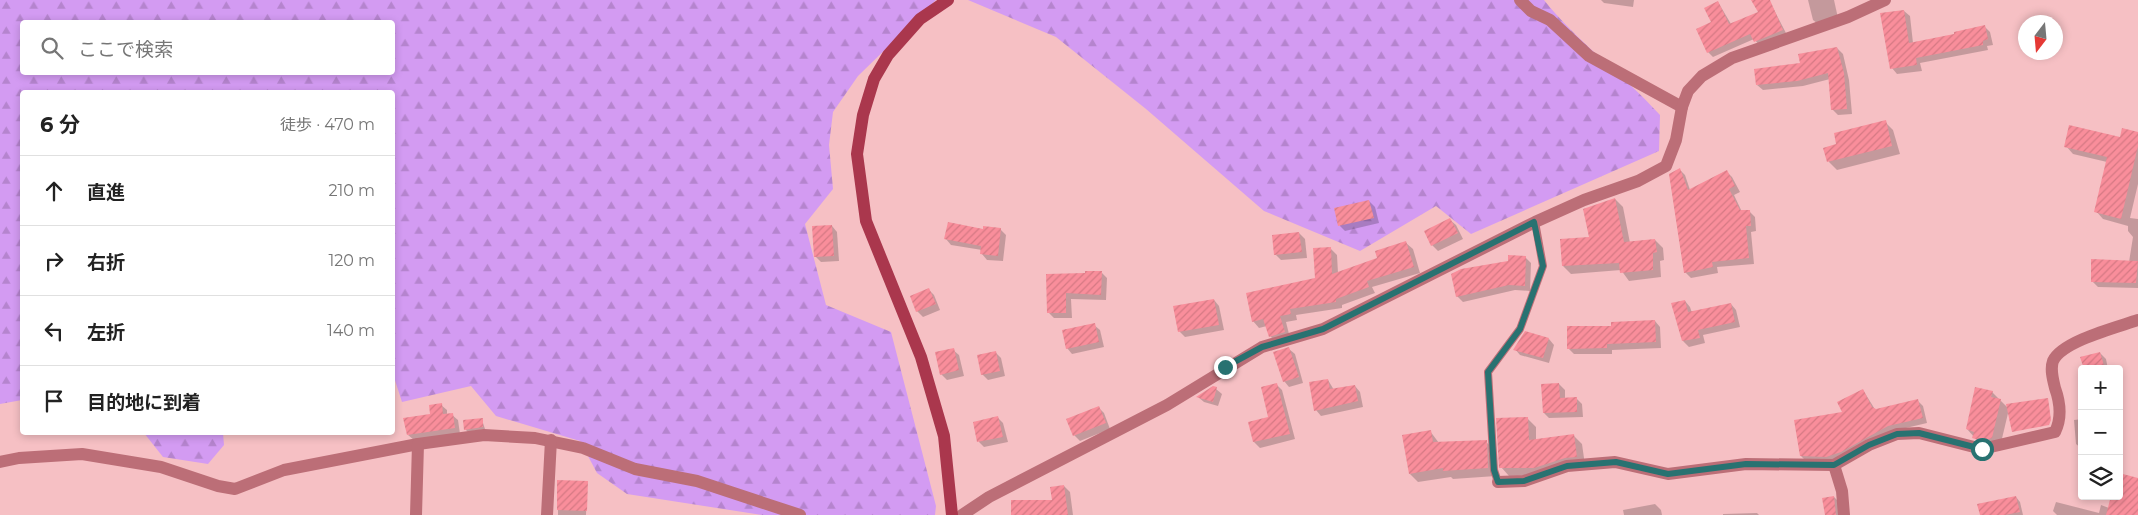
<!DOCTYPE html>
<html lang="ja">
<meta charset="utf-8">
<style>
body{margin:0;font-family:Montserrat,"Noto Sans JP",sans-serif;background:#f6f6f6;color:#222}
.controls{position:absolute;right:15px;bottom:15px;display:grid;overflow:hidden;border-radius:5px;box-shadow:0 2px 8px #0003}
.controls button{width:45px;height:45px;display:grid;place-items:center;padding:0;border:0;border-bottom:1px solid #e0e0e0;background:#fff;color:#222;font:25px sans-serif}
.compass{position:absolute;left:2018px;top:15px;width:45px;height:45px;border-radius:50%;background:#fff;box-shadow:0 2px 8px #0003;rotate:196deg}
.stop{position:absolute;width:15px;height:15px;margin:-11px;border:4px solid #287271;border-radius:50%;background:#fff}
.stop.end{background:#287271;border-color:#fff;box-shadow:0 1px 5px #0008}
.list{margin:0;padding:0;list-style:none}
h2{display:flex;justify-content:space-between;align-items:center;height:65px;margin:0;padding:0 20px;font-size:21px}
h2 small{font-size:16px;font-weight:400;color:#767676}
.list li{display:grid;grid-template-columns:32px 1fr auto;gap:15px;align-items:center;box-sizing:border-box;height:70px;padding:0 20px;border-top:1px solid #e0e0e0}
.list b{display:block;font-size:19px;white-space:nowrap}
.list em{font-size:16px;font-style:normal;color:#767676}
.icon{flex:none;width:28px;height:28px;fill:none;stroke:currentColor;stroke-width:2;stroke-linecap:round;stroke-linejoin:round}
.map{position:relative;flex:none;width:2138px;height:515px;overflow:hidden}
.search{position:absolute;background:#fff;box-shadow:0 2px 8px #0003;left:20px;top:20px;width:375px;height:55px;display:flex;align-items:center;gap:12px;box-sizing:border-box;padding:0 18px;border-radius:5px;color:#767676;font-size:19px}
.panel{position:absolute;background:#fff;box-shadow:0 2px 8px #0003;left:20px;top:90px;width:375px;height:345px;border-radius:5px}
.map>svg:first-child{display:block}
.forest{fill:url(#forest-firs);fill-rule:evenodd}
.shadow{fill:#0003}
.building{fill:url(#building-hatch)}
.lines{fill:none;stroke-linecap:round;stroke-linejoin:round}
.lane{stroke:#bc6e77;stroke-width:8}
.street{stroke:#bc6e77;stroke-width:12}
.secondary{stroke:#aa374d;stroke-width:12}
.route{stroke:#287271;stroke-width:6}
</style>
<div class="map">
<svg width="2138" height="515" viewBox="0 0 2138 515">
<defs>
<pattern id="forest-firs" width="22" height="20" patternUnits="userSpaceOnUse" patternTransform="scale(1.25)"><rect width="22" height="20" fill="#d39bf2"/><path d="M5 1l3.5 6h-7zM16 11l3.5 6h-7z" fill="#b584ce"/></pattern>
<pattern id="building-hatch" width="6" height="6" patternUnits="userSpaceOnUse" patternTransform="scale(1.25)"><rect width="6" height="6" fill="#f98e9b"/><path d="M-1 1l2-2M0 6l6-6M5 7l2-2" fill="none" stroke="#d57984"/></pattern>
</defs>
<rect width="100%" height="100%" fill="#f6c0c4"/>
<g class="forest">
<path d="M0,0H936L858,76L833,112L829,145L833,189L805,224L826,305L891,332L936,506L935,515H762L627,494L597,473L580,441L496,416L471,386L402,402L392,371V92H22V400L0,404ZM22,22H392V72H22Z"/>
<path d="M968,0H1544C1578,43 1623,74 1660,115L1659,151L1471,234L1436,206L1360,251L1264,211L1146,109L1056,37Z"/>
<path d="M144,433H223L224,445L208,464L163,457Z"/>
</g>
<g class="shadow">
<path d="M1601,0H1634L1633,7L1604,3Z"/>
<path d="M1753,0H1769L1787,35L1760,46L1754,39L1713,57L1708,52L1718,2L1731,24L1760,12Z"/>
<path d="M1808,0H1834L1838,18L1818,24L1813,20Z"/>
<path d="M1904,11L1910,16L1913,43L1956,35L1984,26L1990,32L1993,45L1987,46L1988,50L1920,63L1922,71L1897,74L1892,68Z"/>
<path d="M1837,48L1843,54L1849,80L1852,114L1838,115L1833,110L1830,79L1803,86L1763,90L1757,85Z"/>
<path d="M1885,122L1893,130L1900,154L1837,170L1829,162L1825,149L1838,145Z"/>
<path d="M2138,133V184L2130,218L2138,219V288L2098,287L2092,281L2129,262L2133,237L2128,231V226L2103,219L2096,211L2107,162L2073,154L2066,146L2121,139Z"/>
<path d="M1679,169L1685,175L1690,190L1726,171L1732,177L1740,192L1734,195L1742,212L1749,211L1755,217L1756,231L1751,232L1754,264L1717,267L1718,273L1691,278L1685,272Z"/>
<path d="M1615,199L1623,207L1630,243L1655,240L1663,248L1664,260L1660,261L1661,277L1629,281L1621,270L1571,274L1563,266L1591,238Z"/>
<path d="M1369,201L1375,207L1379,223L1345,231L1340,226L1336,209Z"/>
<path d="M1450,220L1456,225L1463,239L1438,251L1432,245Z"/>
<path d="M832,226L837,232L839,261L821,262L815,256Z"/>
<path d="M1000,229L1006,235L1003,261L987,260L982,254V250L951,245L946,239Z"/>
<path d="M1299,233L1305,239L1307,258L1281,260L1276,255Z"/>
<path d="M1406,243L1413,249L1420,273L1372,287L1375,293L1342,305V308L1296,315L1297,320L1286,322L1290,338L1276,342L1270,336L1267,326L1259,328L1253,321L1316,280L1330,248L1337,255L1338,273L1379,259Z"/>
<path d="M1525,257L1531,263L1530,291L1515,290L1463,302L1457,296L1509,262Z"/>
<path d="M1102,273L1107,278L1106,300L1071,299L1072,318H1054L1049,313L1048,275Z"/>
<path d="M929,290L934,295L940,310L923,317L917,311Z"/>
<path d="M1214,300L1219,306L1224,330L1185,337L1179,331Z"/>
<path d="M1685,301L1690,307L1692,313L1731,304L1736,310L1740,327L1703,335L1705,343L1689,347L1683,341Z"/>
<path d="M1655,321L1660,327L1661,348L1612,350V354H1574L1568,348L1613,327Z"/>
<path d="M1094,325L1100,330L1104,347L1072,354L1067,348Z"/>
<path d="M1549,339L1554,345L1549,363L1520,355L1515,349Z"/>
<path d="M1289,349L1295,354L1303,383L1289,387L1284,381Z"/>
<path d="M953,350L959,355L964,376L947,380L941,374Z"/>
<path d="M995,352L1001,358L1005,376L988,380L982,374Z"/>
<path d="M2100,353L2106,359L2108,369H2085Z"/>
<path d="M1328,380L1334,390L1355,386L1360,392L1363,407L1321,416L1316,410Z"/>
<path d="M1276,384L1282,390L1295,439L1260,448L1254,442L1250,423L1270,418Z"/>
<path d="M1559,384L1565,390V399L1576,398L1582,404L1583,417L1549,418L1544,413Z"/>
<path d="M1216,389L1222,394L1218,406L1204,402L1198,397Z"/>
<path d="M1863,390L1876,411L1918,401L1923,406L1927,423L1893,431L1832,462L1806,461L1801,456L1844,413Z"/>
<path d="M1992,392L2009,409L2000,447L1982,446L1967,429Z"/>
<path d="M441,405L447,410V415H452L458,420L460,434L414,440L408,435Z"/>
<path d="M1098,407L1104,413L1110,429L1080,441L1074,435Z"/>
<path d="M997,417L1003,423L1008,442L984,447L979,442L974,423Z"/>
<path d="M1527,418L1536,427V441L1573,435L1582,444L1585,465L1543,475L1509,476L1501,467Z"/>
<path d="M2082,419V449L2076,444L2074,420Z"/>
<path d="M482,420L485,429L468,432L465,429Z"/>
<path d="M1430,431L1439,443L1486,442L1495,450L1496,476L1453,479L1451,477L1418,482L1410,474Z"/>
<path d="M2138,480V515H2057L2053,511L2056,502L2099,513L2101,505L2109,508Z"/>
<path d="M558,482L587,488L586,515H558Z"/>
<path d="M1064,486L1070,492L1073,515H1012L1053,501Z"/>
<path d="M1834,497L1840,503L1841,515H1826Z"/>
<path d="M2016,497L2020,502L2023,515H1982Z"/>
<path d="M1655,504L1661,510L1662,515H1624L1623,510Z"/>
<path d="M1757,513L1759,515H1723V514Z"/>
</g>
<g class="building">
<path d="M1751,0H1770L1783,30L1754,42L1750,34L1707,53L1696,29L1711,22L1704,8L1718,1L1729,24L1758,12Z"/>
<path d="M1904,10L1909,43L1954,34V32L1985,25L1988,39L1983,41V45L1916,58L1917,65L1890,69L1880,13Z"/>
<path d="M1837,47L1844,73L1847,109L1831,110L1828,73L1797,81L1756,85L1754,69L1800,63L1798,54Z"/>
<path d="M1886,120L1892,146L1827,162L1823,148L1836,144L1834,133Z"/>
<path d="M2069,125L2120,137L2122,128L2138,132V146L2121,219L2094,212L2107,157L2064,147Z"/>
<path d="M1680,168L1688,190L1727,170L1735,186L1729,189L1740,210H1750L1751,226H1746L1749,258L1712,262L1713,267L1684,273L1669,174Z"/>
<path d="M1615,198L1624,242L1655,239L1657,252L1653,253V270L1620,273L1619,263L1562,266L1560,239L1589,237L1583,209Z"/>
<path d="M1369,200L1374,218L1338,226L1334,208Z"/>
<path d="M1450,218L1458,233L1431,246L1424,231Z"/>
<path d="M948,222L983,229V226L1001,228L998,256L980,254L981,246L944,239Z"/>
<path d="M832,225L834,256L814,257L812,226Z"/>
<path d="M1299,232L1302,252L1274,255L1272,235Z"/>
<path d="M1406,241L1414,267L1367,281L1369,287L1336,299V302L1290,309L1291,314L1280,316L1285,332L1269,337L1263,319L1252,322L1246,293L1315,278L1313,248L1331,247L1332,274L1377,258L1375,251Z"/>
<path d="M1508,255L1526,256L1525,286L1509,285L1456,297L1451,274L1461,269L1508,261Z"/>
<path d="M2091,259L2138,261L2136,283L2091,282Z"/>
<path d="M1085,271H1102L1101,295L1066,293V313H1047L1046,274L1085,273Z"/>
<path d="M929,288L936,304L916,312L910,296Z"/>
<path d="M1214,299L1219,325L1178,332L1173,306Z"/>
<path d="M1685,300L1688,312L1731,303L1735,322L1698,330L1700,338L1682,341L1671,303Z"/>
<path d="M1655,320L1656,342L1607,344V348L1567,349V326H1611V322Z"/>
<path d="M1095,323L1099,342L1066,349L1062,330Z"/>
<path d="M1525,331L1549,338L1543,358L1513,350Z"/>
<path d="M1289,347L1299,377L1283,382L1273,352Z"/>
<path d="M954,348L959,370L940,375L935,352Z"/>
<path d="M996,351L1000,371L981,375L977,355Z"/>
<path d="M2100,352L2105,369H2084L2080,357Z"/>
<path d="M1328,379L1330,389L1355,385L1358,401L1314,411L1309,382Z"/>
<path d="M1277,383L1290,434L1253,442L1248,422L1268,417L1261,387Z"/>
<path d="M1559,383L1560,398L1577,397V412L1543,413L1541,384Z"/>
<path d="M1213,386L1217,387L1213,402L1196,397Z"/>
<path d="M1975,387L1993,391L1991,397L2001,399L1992,438L1982,441L1972,438L1974,432L1966,429Z"/>
<path d="M1863,389L1872,407L1876,409L1918,399L1923,418L1888,426L1841,452L1826,457L1800,456L1794,420L1842,412L1837,402Z"/>
<path d="M2048,398L2051,420L2049,425L2012,432L2006,404Z"/>
<path d="M442,403L443,414L453,413L455,428L407,435L403,418L430,414L429,405Z"/>
<path d="M1099,406L1106,423L1073,436L1066,419Z"/>
<path d="M998,416L1003,437L977,442L973,422Z"/>
<path d="M1528,417L1529,440L1574,434L1577,457L1565,458L1534,468H1499L1496,418Z"/>
<path d="M483,418V427L464,430L463,420Z"/>
<path d="M1431,430L1433,442L1487,440L1488,468L1443,471V468L1409,474L1402,435Z"/>
<path d="M2119,473L2138,478V515H2106L2111,496H2119Z"/>
<path d="M557,480L588,481L587,511L557,510Z"/>
<path d="M1064,485L1068,515H1011V500H1052L1050,487Z"/>
<path d="M1834,496L1836,515H1825L1822,498Z"/>
<path d="M2016,496L2020,512L2005,515H1980L1977,504Z"/>
</g>
<g class="lines">
<path class="lane" d="M1498,482L1494,470L1488,372L1520,329L1543,266L1535,222"/>
<g class="street">
<path d="M1520,0L1531,11L1550,20L1589,56L1682,107"/>
<path d="M0,462L19,458L82,454L161,467L218,486L235,489L284,470L418,444L484,435L535,438L583,448L635,469L697,481L800,515"/>
<path d="M1834,465L1842,491L1844,515"/>
<path d="M1498,482L1524,481L1567,466L1615,462L1668,474L1746,464L1834,465L1869,445L1897,434L1919,433L1982,449L2055,432C2062,418 2060,402 2055,388C2053,380 2050,369 2053,361C2062,341 2118,327 2138,320"/>
<path d="M416,515L418,444"/>
<path d="M547,515L551,440"/>
<path d="M962,515L989,497L1167,405L1262,347L1323,329L1535,222L1584,200L1638,181L1666,166L1676,140L1682,107L1688,91L1702,76L1732,58L1848,17L1885,0"/>
</g>
<path class="secondary" d="M948,0L920,19L888,55L874,79L863,115L857,154L866,221L921,357L944,436L952,515"/>
</g>
<g class="lines">
<path class="route" d="M1225,367L1262,347L1323,329L1534,222L1543,266L1520,329L1488,372L1494,470L1498,482L1524,481L1567,466L1616,462L1668,474L1746,464L1834,465L1869,445L1897,434L1919,433L1982,449"/>
</g>
</svg>
<div class="controls">
<button>+</button>
<button>−</button>
<button><svg class="icon" aria-label="layers" viewBox="0 0 24 24"><path d="M12 4l9 5-9 5-9-5zM3 14l9 5 9-5"/></svg></button>
</div>
<svg class="compass" viewBox="-18 -18 36 36"><path d="M0-13l5 13h-10z" fill="#e53935"/><path d="M0 13l5-13h-10z" fill="#767676"/></svg>
<div class="stop" style="left:1982px;top:449px"></div>
<div class="stop end" style="left:1225px;top:367px"></div>
<div class="search"><svg class="icon" aria-label="search" viewBox="0 0 24 24"><circle cx="10" cy="10" r="6"/><path d="M15 15l6 6"/></svg>ここで検索</div>
<section class="panel">
<h2>6 分<small>徒歩 · 470 m</small></h2>
<ul class="list">
<li><svg class="icon" aria-label="ahead" viewBox="0 0 24 24"><path d="M12 20V5M6 11l6-6 6 6"/></svg><div><b>直進</b></div><em>210 m</em></li>
<li><svg class="icon" aria-label="right" viewBox="0 0 24 24"><path d="M7 20v-9h11M14 6l5 5-5 5"/></svg><div><b>右折</b></div><em>120 m</em></li>
<li><svg class="icon" aria-label="left" viewBox="0 0 24 24"><path d="M17 20v-9H6M10 6l-5 5 5 5"/></svg><div><b>左折</b></div><em>140 m</em></li>
<li><svg class="icon" aria-label="arrive" viewBox="0 0 24 24"><path d="M6 21V4h12l-3 4 3 4H6"/></svg><div><b>目的地に到着</b></div></li>
</ul>
</section>
</div>
